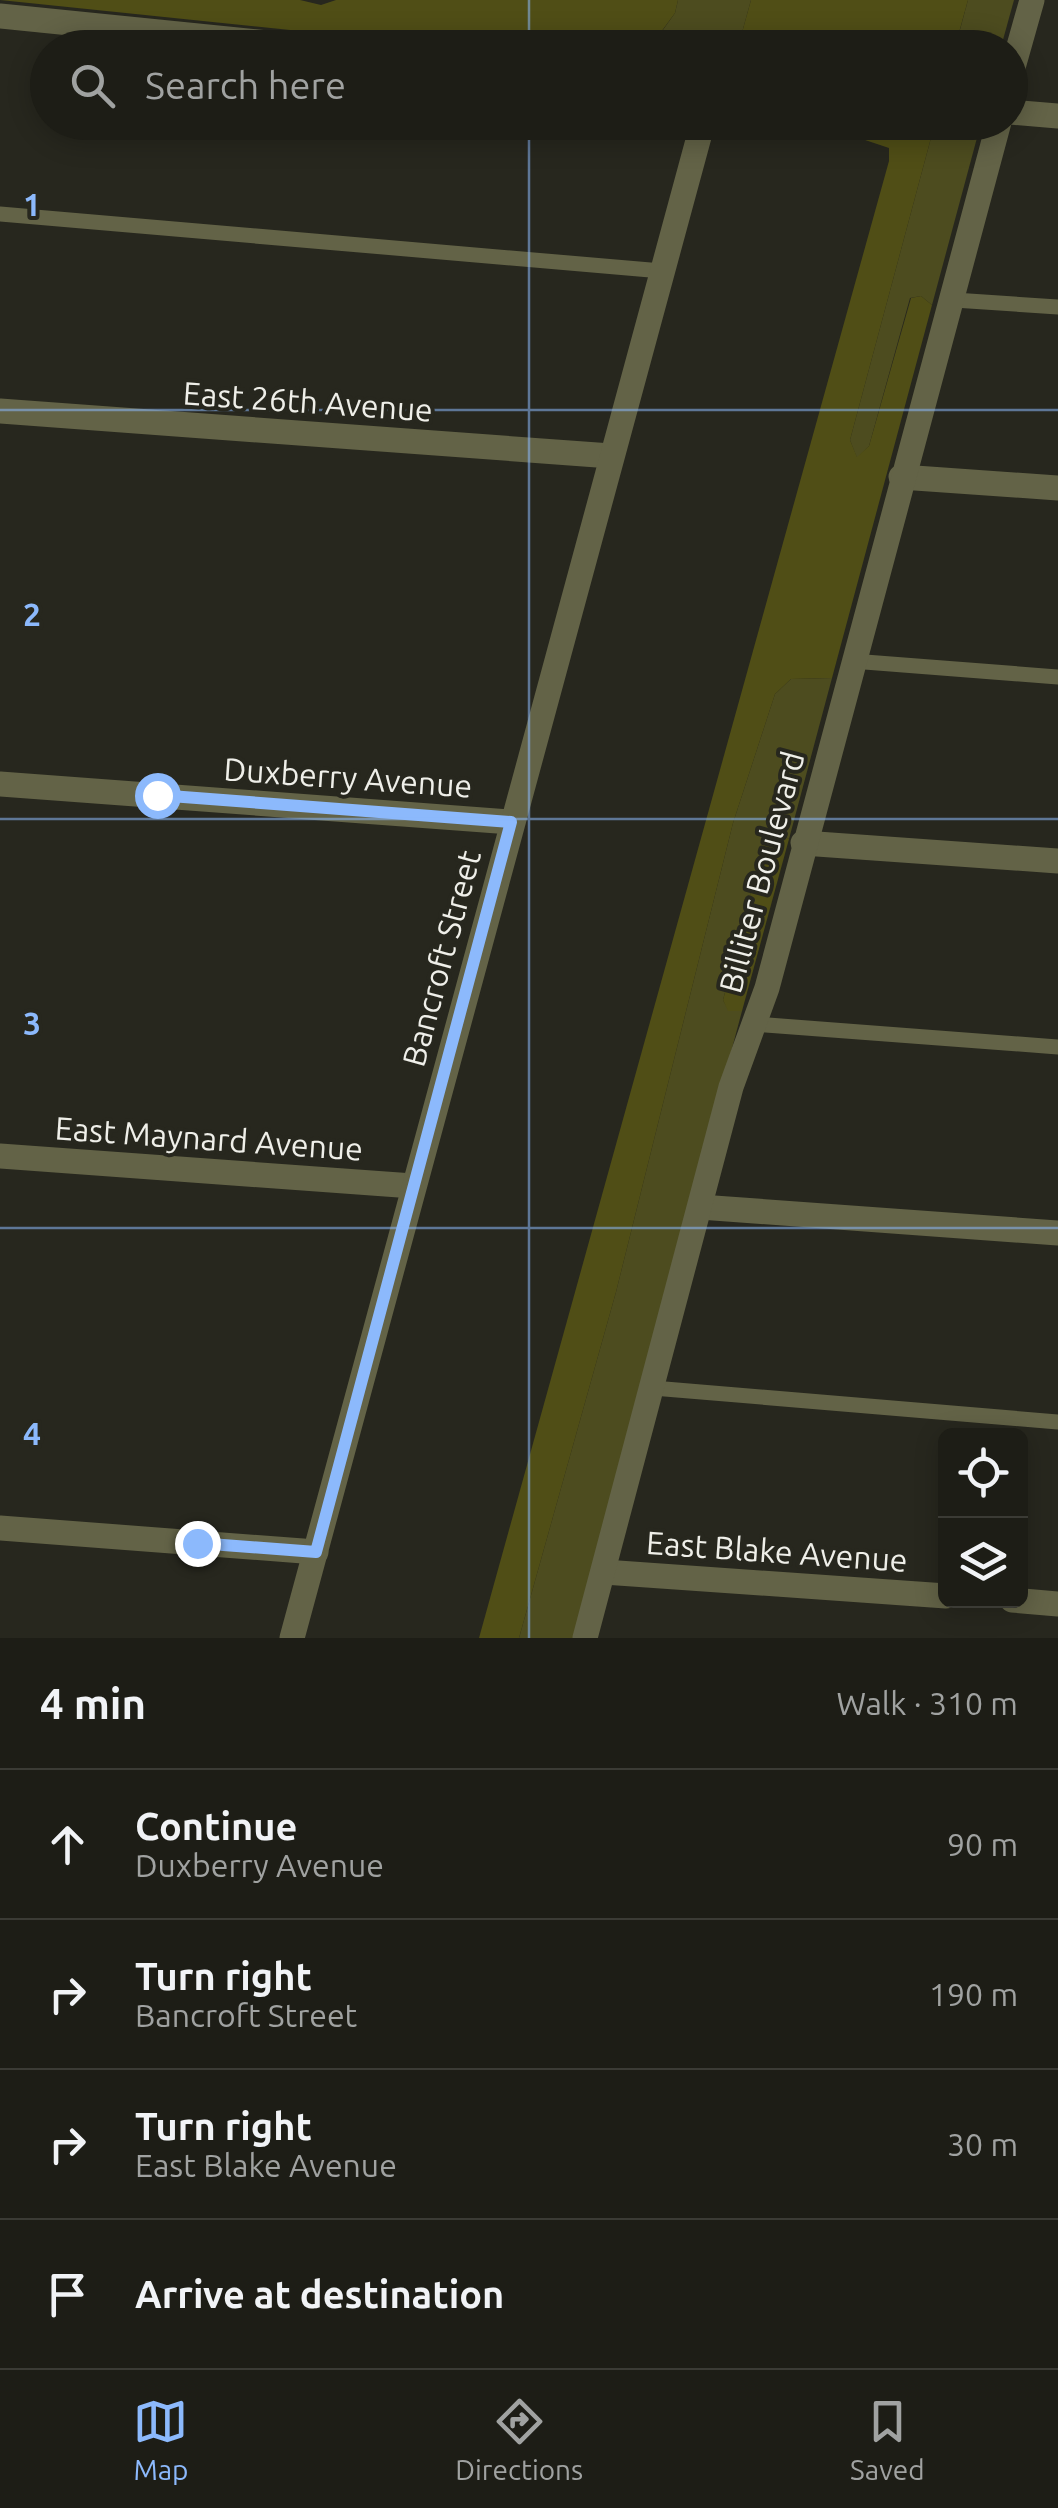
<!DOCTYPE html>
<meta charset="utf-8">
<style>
body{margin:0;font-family:Ubuntu,sans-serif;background:#2a2a23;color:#f1f3f6}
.controls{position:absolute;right:30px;bottom:30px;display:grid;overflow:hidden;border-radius:15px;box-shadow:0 5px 25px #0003}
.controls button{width:90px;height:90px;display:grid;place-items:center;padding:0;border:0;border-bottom:2px solid #3b3b35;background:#1d1d16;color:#f1f3f6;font:50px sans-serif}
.stop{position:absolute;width:30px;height:30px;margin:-22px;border:8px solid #8cb9fc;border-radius:50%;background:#fff}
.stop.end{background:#8cb9fc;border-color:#fff;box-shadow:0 2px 10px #0008}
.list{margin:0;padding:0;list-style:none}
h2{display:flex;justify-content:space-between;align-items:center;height:130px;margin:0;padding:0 40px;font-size:42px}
h2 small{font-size:32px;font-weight:400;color:#a0a2a1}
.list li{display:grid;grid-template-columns:65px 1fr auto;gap:30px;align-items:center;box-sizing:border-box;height:150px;padding:0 40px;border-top:2px solid #3b3b35}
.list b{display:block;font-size:38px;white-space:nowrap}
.list p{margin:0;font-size:32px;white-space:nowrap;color:#a0a2a1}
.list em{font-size:32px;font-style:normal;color:#a0a2a1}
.icon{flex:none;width:55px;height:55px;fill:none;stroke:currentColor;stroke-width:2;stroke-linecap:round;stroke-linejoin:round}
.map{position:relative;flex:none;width:1058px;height:1638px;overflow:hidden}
.search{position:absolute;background:#1d1d16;box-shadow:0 5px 25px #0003;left:30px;right:30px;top:30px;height:110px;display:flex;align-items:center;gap:25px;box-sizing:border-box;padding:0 35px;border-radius:55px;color:#a0a2a1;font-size:38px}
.sheet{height:730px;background:#1d1d16}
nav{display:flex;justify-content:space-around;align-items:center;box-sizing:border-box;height:140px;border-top:2px solid #3b3b35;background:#1d1d16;font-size:28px;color:#a0a2a1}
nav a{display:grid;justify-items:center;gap:5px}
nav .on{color:#8cb9fc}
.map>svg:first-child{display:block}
.green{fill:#4d4c1f}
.forest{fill:#504e16}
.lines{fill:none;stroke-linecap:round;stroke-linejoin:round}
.lane{stroke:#636347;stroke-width:15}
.street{stroke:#636347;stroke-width:25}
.route{stroke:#8cb9fc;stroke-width:12}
.grid{fill:none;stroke:#8cb9fc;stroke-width:2.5;stroke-opacity:0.55}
.labels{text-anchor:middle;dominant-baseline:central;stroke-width:8;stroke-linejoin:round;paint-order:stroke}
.street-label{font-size:32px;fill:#efefe9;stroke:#27271e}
.grid-label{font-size:32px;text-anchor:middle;font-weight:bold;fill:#8cb9fc;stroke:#27271e;stroke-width:8;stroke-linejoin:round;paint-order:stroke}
</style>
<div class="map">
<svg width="1058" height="1638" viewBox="0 0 1058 1638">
<rect width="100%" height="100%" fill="#27271e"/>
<g class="green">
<path d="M678,0H751L738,47L650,48L675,13Z"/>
<path d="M968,0H1014L1001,47L955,48Z"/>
<path d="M935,123H981L932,305L921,296L910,298L869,446L857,458L850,440Z"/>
<path d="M832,678L789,839L777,831L765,838L723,1000L729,1011H742L574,1638H519L616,1292L733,823L775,694L791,679Z"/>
</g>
<g class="forest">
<path d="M0,0H300L321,5L336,0H678L675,13L650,47H453Z"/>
<path d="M751,0H968L955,47H738Z"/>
<path d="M814,123H935L850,440L857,457L869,446L911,298L921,296L932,305L832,678L791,679L775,694L733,823L616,1292L519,1638H479L889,161V148Z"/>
<path d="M776,831L789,839L742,1011H728L723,1000L765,837Z"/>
</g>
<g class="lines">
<g class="lane">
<path d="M0,214L662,271"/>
<path d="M954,300L1058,307"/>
<path d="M852,661L1058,677"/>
<path d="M754,1024L1058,1047"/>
<path d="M653,1388L1058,1422"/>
</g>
<g class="street">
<path d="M0,16L317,48"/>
<path d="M1010,78L1032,0"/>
<path d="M1010,112L1058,116"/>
<path d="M0,411L611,456"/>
<path d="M901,477L1058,488"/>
<path d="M0,784L511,822"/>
<path d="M803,843L1058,861"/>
<path d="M0,1156L413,1186"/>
<path d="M700,1207L1058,1233"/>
<path d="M0,1528L316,1552"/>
<path d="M604,1572L946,1596"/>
<path d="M1012,1600L1058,1604"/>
<path d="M292,1638L703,122"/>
<path d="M585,1638L731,1087L767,988L999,122"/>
</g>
</g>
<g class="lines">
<path class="route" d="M157,795L511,822L316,1552L197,1543"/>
</g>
<path class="grid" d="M529,0V48M529,122V1638M0,410H1058M0,819H1058M0,1228H1058"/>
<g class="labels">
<g class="street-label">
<text transform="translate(308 401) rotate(4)">East 26th Avenue</text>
<text transform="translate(348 777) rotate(4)">Duxberry Avenue</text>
<text transform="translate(761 872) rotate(-75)">Billiter Boulevard</text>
<text transform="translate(441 958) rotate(-75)">Bancroft Street</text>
<text transform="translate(209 1138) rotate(4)">East Maynard Avenue</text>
<text transform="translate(777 1551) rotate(4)">East Blake Avenue</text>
</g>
</g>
<g class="grid-label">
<text x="32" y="216">1</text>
<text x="32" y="626">2</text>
<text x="32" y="1035">3</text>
<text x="32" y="1445">4</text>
</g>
</svg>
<div class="controls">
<button><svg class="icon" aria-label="locate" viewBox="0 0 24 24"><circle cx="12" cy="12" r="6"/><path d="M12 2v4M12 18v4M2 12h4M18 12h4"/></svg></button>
<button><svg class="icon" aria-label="layers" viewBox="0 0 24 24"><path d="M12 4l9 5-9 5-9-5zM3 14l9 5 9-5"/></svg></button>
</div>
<div class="stop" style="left:157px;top:795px"></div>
<div class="stop end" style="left:197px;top:1543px"></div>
<div class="search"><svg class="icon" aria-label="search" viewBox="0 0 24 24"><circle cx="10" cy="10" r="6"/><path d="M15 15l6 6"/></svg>Search here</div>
</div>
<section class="sheet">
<h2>4 min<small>Walk · 310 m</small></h2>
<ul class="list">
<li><svg class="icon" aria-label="ahead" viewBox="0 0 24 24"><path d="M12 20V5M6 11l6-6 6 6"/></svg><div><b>Continue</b><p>Duxberry Avenue</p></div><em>90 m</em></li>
<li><svg class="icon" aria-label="right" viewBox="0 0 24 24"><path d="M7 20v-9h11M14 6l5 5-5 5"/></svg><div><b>Turn right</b><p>Bancroft Street</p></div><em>190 m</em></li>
<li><svg class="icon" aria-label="right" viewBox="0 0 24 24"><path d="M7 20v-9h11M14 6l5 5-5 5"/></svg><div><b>Turn right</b><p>East Blake Avenue</p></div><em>30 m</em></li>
<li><svg class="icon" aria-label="arrive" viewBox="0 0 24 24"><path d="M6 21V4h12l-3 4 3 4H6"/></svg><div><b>Arrive at destination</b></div></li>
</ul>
</section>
<nav>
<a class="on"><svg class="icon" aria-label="map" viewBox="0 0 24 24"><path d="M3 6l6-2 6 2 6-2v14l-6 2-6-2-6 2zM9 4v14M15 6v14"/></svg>Map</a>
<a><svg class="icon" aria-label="directions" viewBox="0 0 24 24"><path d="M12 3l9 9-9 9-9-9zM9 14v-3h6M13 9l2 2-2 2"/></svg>Directions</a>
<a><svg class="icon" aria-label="saved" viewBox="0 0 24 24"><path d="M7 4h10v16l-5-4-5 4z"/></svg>Saved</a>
</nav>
